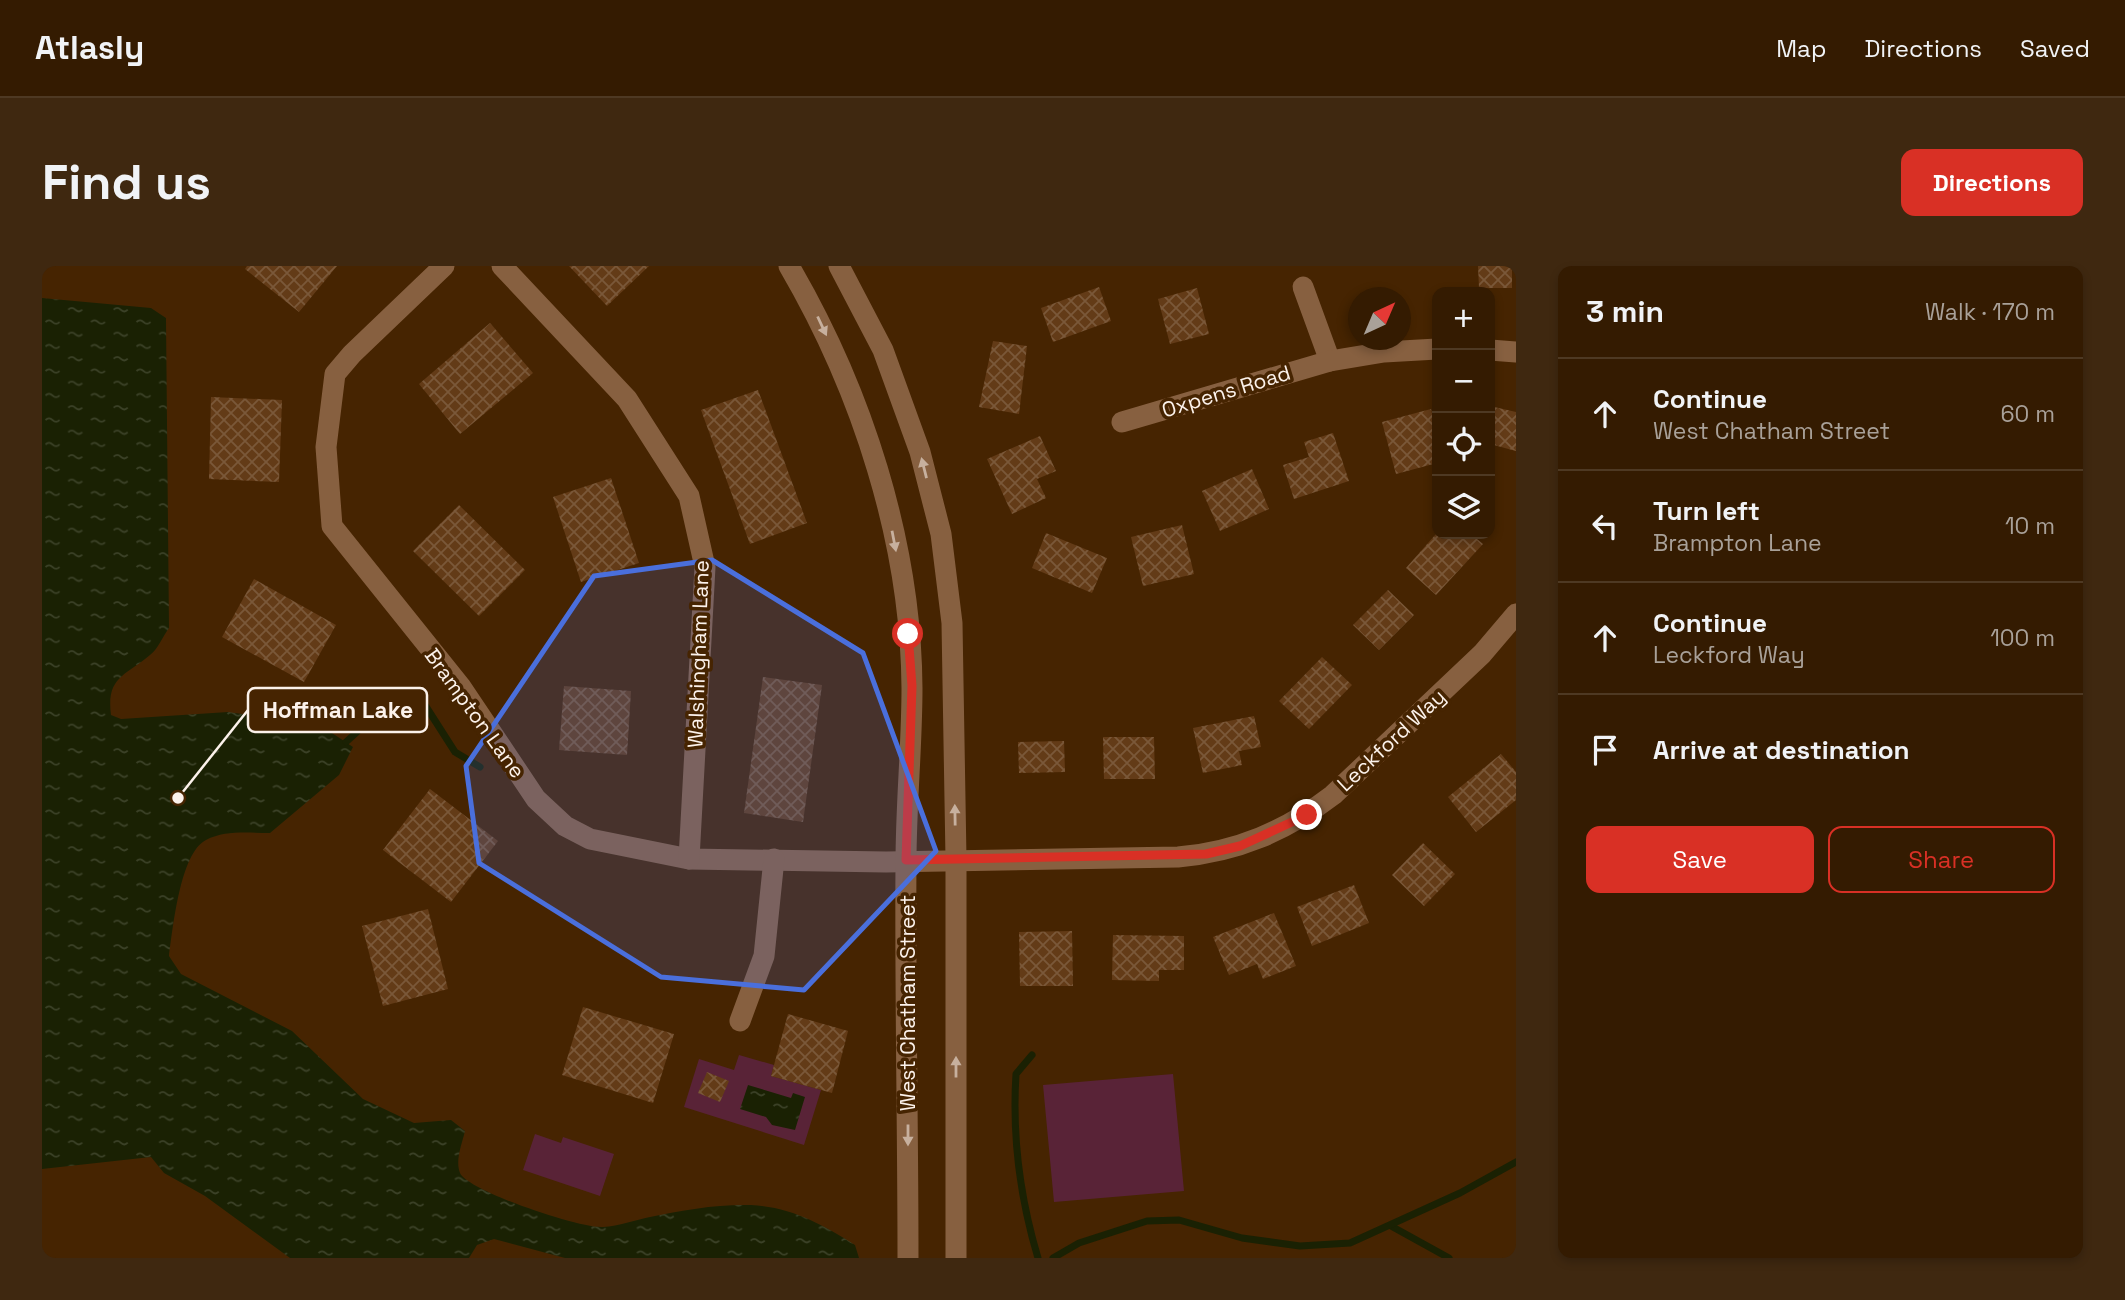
<!DOCTYPE html>
<meta charset="utf-8">
<style>
body{margin:0;font-family:"Space Grotesk",sans-serif;background:#3f2810;color:#f1f3f6}
.controls{position:absolute;right:21px;top:21px;display:grid;overflow:hidden;border-radius:14px;box-shadow:0 4px 10px #0003}
.controls button{width:63px;height:63px;display:grid;place-items:center;padding:0;border:0;border-bottom:2px solid #4e3923;background:#341b01;color:#f1f3f6;font:35px sans-serif}
.compass{position:absolute;left:1306px;top:21px;width:63px;height:63px;border-radius:50%;background:#341b01;box-shadow:0 4px 10px #0003;rotate:44deg}
.stop{position:absolute;width:21px;height:21px;margin:-16px;border:5px solid #d93025;border-radius:50%;background:#fff}
.stop.end{background:#d93025;border-color:#fff;box-shadow:0 2px 7px #0008}
.list{margin:0;padding:0;list-style:none}
h2{display:flex;justify-content:space-between;align-items:center;height:91px;margin:0;padding:0 28px;font-size:30px}
h2 small{font-size:23px;font-weight:400;color:#a9a199}
.list li{display:grid;grid-template-columns:46px 1fr auto;gap:21px;align-items:center;box-sizing:border-box;height:112px;padding:0 28px;border-top:2px solid #4e3923}
.list b{display:block;font-size:26px;white-space:nowrap}
.list p{margin:0;font-size:23px;white-space:nowrap;color:#a9a199}
.list em{font-size:23px;font-style:normal;color:#a9a199}
.actions{display:flex;gap:14px;padding:21px 28px}
.actions a{flex:1;padding:16px 0;border:2px solid #d93025;border-radius:14px;text-align:center;font-size:24px;color:#d93025}
.actions .main{background:#d93025;color:#fff}
.icon{flex:none;width:38px;height:38px;fill:none;stroke:currentColor;stroke-width:2;stroke-linecap:round;stroke-linejoin:round}
.map{position:relative;flex:none;width:1474px;height:992px;overflow:hidden;border-radius:14px}
header{display:flex;align-items:center;gap:42px;box-sizing:border-box;height:98px;padding:0 35px;background:#341b01;border-bottom:2px solid #4e3923}
header strong{font-size:33px}
nav{display:flex;gap:38px;margin-inline-start:auto;font-size:24px}
.intro{display:flex;align-items:center;justify-content:space-between;box-sizing:border-box;height:168px;padding:0 42px}
h1{margin:0;font-size:49px}
.button{padding:18px 32px;border-radius:14px;background:#d93025;color:#fff;font-size:24px;font-weight:700}
main{display:flex;gap:42px;padding:0 42px}
aside{flex:1;background:#341b01;border-radius:14px;box-shadow:0 4px 10px #0003}
.map>svg:first-child{display:block}
.park{fill:#592337}
.water{fill:url(#water-ripples)}
.lines{fill:none;stroke-linecap:round;stroke-linejoin:round}
.stream{stroke:#1a2103;stroke-width:7}
.building{fill:url(#building-cross-hatch)}
.minor{stroke:#876040;stroke-width:21}
.oneway{fill:#c7b09e}
.route{stroke:#d93025;stroke-width:9}
.marked{fill:#4a6fdc;fill-opacity:0.2;stroke:#4a6fdc;stroke-width:5;stroke-linejoin:round}
.labels{text-anchor:middle;dominant-baseline:central;stroke-width:7;stroke-linejoin:round;paint-order:stroke}
.street-label{font-size:21px;fill:#fcf2eb;stroke:#462401}
.leader{fill:none;stroke:#fcf2eb;stroke-width:2.5}
.callout-dot{fill:#fcf2eb;stroke:#462401;stroke-width:2.5}
.callout{fill:#462401;stroke:#fcf2eb;stroke-width:2.5}
.callout-label{font-size:23px;text-anchor:middle;font-weight:bold;fill:#fcf2eb}
</style>
<header>
<strong>Atlasly</strong>
<nav><a>Map</a><a>Directions</a><a>Saved</a></nav>
</header>
<div class="intro"><h1>Find us</h1><a class="button">Directions</a></div>
<main>
<div class="map">
<svg width="1474" height="992" viewBox="0 0 1474 992">
<defs>
<pattern id="water-ripples" width="26" height="14" patternUnits="userSpaceOnUse" patternTransform="scale(1.75)"><rect width="26" height="14" fill="#1a2103"/><path d="M2 4q2-2 4 0t4 0M15 11q2-2 4 0t4 0" fill="none" stroke="#3c4228"/></pattern>
<pattern id="building-cross-hatch" width="8" height="8" patternUnits="userSpaceOnUse" patternTransform="scale(1.75)"><rect width="8" height="8" fill="#633b17"/><path d="M0 0l8 8M0 8l8-8" fill="none" stroke="#7a5839"/></pattern>
</defs>
<rect width="100%" height="100%" fill="#462401"/>
<g class="park">
<path d="M697,789L732,799L729,810L779,824L762,879L642,841L657,793L692,804Z"/>
<path d="M1131,808L1142,925L1012,936L1001,819Z"/>
<path d="M493,868L519,877L521,871L572,888L558,930L481,904Z"/>
</g>
<g class="water">
<path d="M0,32L109,42L124,52L127,362C121,370 116,383 108,389C84,410 64,410 69,449L79,453L186,446L278,459L311,481L297,509L228,567C207,567 183,564 164,574C138,587 131,662 127,690L139,708L250,765L321,833L372,857L409,854L423,865C420,878 413,894 418,907C426,925 539,963 561,961C577,960 593,954 608,951C640,944 676,938 709,939C749,941 780,958 813,979L817,992H523L452,973L435,979L427,992H248L163,930L122,907L109,891L0,903Z"/>
<path d="M706,819L749,832L751,827L763,831L753,864L730,859L724,851L698,843Z"/>
</g>
<g class="lines">
<g class="stream">
<path d="M323,462C341,453 362,434 383,439L413,486L438,501"/>
<path d="M304,476L315,466"/>
<path d="M990,789L974,808C970,871 978,932 996,992"/>
<path d="M1349,960L1407,992"/>
<path d="M1011,992L1037,977L1105,955L1137,954L1200,972L1258,980L1308,977L1418,927L1474,896"/>
</g>
</g>
<g class="building">
<path d="M205,0H295L257,46L203,3Z"/>
<path d="M527,0H607L565,40Z"/>
<path d="M1436,0H1470V22H1437Z"/>
<path d="M1057,21L1069,55L1011,76L999,42Z"/>
<path d="M1155,22L1167,68L1128,78L1116,33Z"/>
<path d="M448,57L491,107L418,168L377,118Z"/>
<path d="M951,75L985,80L977,148L937,141Z"/>
<path d="M716,124L765,257L708,278L659,144Z"/>
<path d="M169,131L240,134L237,216L167,213Z"/>
<path d="M1448,140L1474,146V185L1448,178Z"/>
<path d="M1389,143L1395,167V197L1354,208L1340,156Z"/>
<path d="M1291,167L1307,215L1252,233L1241,199L1267,191L1262,176Z"/>
<path d="M998,170L1014,205L995,213L1004,232L970,248L945,193Z"/>
<path d="M1210,203L1227,243L1178,265L1160,225Z"/>
<path d="M569,212L597,297L539,316L511,231Z"/>
<path d="M417,239L483,304L437,350L371,285Z"/>
<path d="M1140,259L1152,308L1101,320L1089,271Z"/>
<path d="M1004,267L1065,292L1050,327L990,302Z"/>
<path d="M1394,268H1429L1441,278L1394,329L1364,302Z"/>
<path d="M212,313L294,359L262,416L180,371Z"/>
<path d="M1346,324L1372,349L1337,384L1311,359Z"/>
<path d="M1280,391L1310,419L1267,463L1237,435Z"/>
<path d="M721,411L780,419L761,556L702,547Z"/>
<path d="M522,420L589,425L585,489L517,484Z"/>
<path d="M1212,450L1219,481L1197,485L1200,499L1161,507L1151,462Z"/>
<path d="M1061,471H1112L1113,513H1062Z"/>
<path d="M1022,475L1023,506L977,507L976,476Z"/>
<path d="M1459,488L1474,506V534L1434,566L1406,531Z"/>
<path d="M388,523L456,575L409,636L341,584Z"/>
<path d="M1381,577L1413,608L1382,640L1350,609Z"/>
<path d="M1312,619L1327,657L1270,680L1255,641Z"/>
<path d="M386,643L406,723L341,740L320,660Z"/>
<path d="M1232,647L1254,700L1221,713L1215,698L1187,709L1171,671Z"/>
<path d="M1030,665L1031,720H978L977,666Z"/>
<path d="M1071,669L1142,670V704H1117V715L1070,714Z"/>
<path d="M541,741L632,768L611,837L520,809Z"/>
<path d="M746,748L806,765L790,827L729,810Z"/>
<path d="M665,806L687,815L678,836L656,827Z"/>
</g>
<g class="lines">
<g class="minor">
<path d="M402,0L310,88L293,108L284,181L290,260L419,421L494,533L523,560L548,573L647,593L844,596L1136,591C1195,586 1244,565 1291,529L1440,388L1474,348"/>
<path d="M460,0L585,133L647,230L663,301L647,593"/>
<path d="M747,0C820,125 869,276 870,422C870,480 864,538 864,596C863,728 866,860 866,992"/>
<path d="M797,0L841,84L878,186L899,268L910,357L914,593V992"/>
<path d="M1261,21L1288,95"/>
<path d="M1448,84L1474,86"/>
<path d="M1080,156L1288,95L1342,86L1395,83"/>
<path d="M698,755L722,690L732,593"/>
</g>
</g>
<defs><path id="oneway-solid" d="M-6-.8H1V-3.2L6.5 0L1 3.2V.8H-6Z" transform="scale(1.75)"/></defs>
<g class="oneway">
<use href="#oneway-solid" transform="translate(780 60) rotate(65)"/>
<use href="#oneway-solid" transform="translate(882 202) rotate(-104)"/>
<use href="#oneway-solid" transform="translate(852 275) rotate(79)"/>
<use href="#oneway-solid" transform="translate(913 549) rotate(-91)"/>
<use href="#oneway-solid" transform="translate(914 801) rotate(-90)"/>
<use href="#oneway-solid" transform="translate(866 869) rotate(90)"/>
</g>
<g class="lines">
<path class="route" d="M866,368L870,420L864,594L1164,588L1198,580L1265,549"/>
</g>
<path class="marked" d="M670,294L821,387L894,585L762,724L619,711L437,597L424,500L552,310Z"/>
<g class="labels">
<g class="street-label">
<text transform="translate(1184 125) rotate(-17)">Oxpens Road</text>
<text transform="translate(656 388) rotate(-88)">Walshingham Lane</text>
<text transform="translate(433 447) rotate(54)">Brampton Lane</text>
<text transform="translate(1349 474) rotate(-43)">Leckford Way</text>
<text transform="translate(865 737) rotate(-90)">West Chatham Street</text>
</g>
</g>
<path class="leader" d="M136 532L206 444"/>
<circle class="callout-dot" cx="136" cy="532" r="7"/>
<rect class="callout" x="206" y="422" width="179" height="44" rx="7"/>
<g class="callout-label">
<text x="296" y="452">Hoffman Lake</text>
</g>
</svg>
<div class="controls">
<button>+</button>
<button>−</button>
<button><svg class="icon" aria-label="locate" viewBox="0 0 24 24"><circle cx="12" cy="12" r="6"/><path d="M12 2v4M12 18v4M2 12h4M18 12h4"/></svg></button>
<button><svg class="icon" aria-label="layers" viewBox="0 0 24 24"><path d="M12 4l9 5-9 5-9-5zM3 14l9 5 9-5"/></svg></button>
</div>
<svg class="compass" viewBox="-18 -18 36 36"><path d="M0-13l5 13h-10z" fill="#e53935"/><path d="M0 13l5-13h-10z" fill="#a9a199"/></svg>
<div class="stop" style="left:866px;top:368px"></div>
<div class="stop end" style="left:1265px;top:549px"></div>
</div>
<aside>
<h2>3 min<small>Walk · 170 m</small></h2>
<ul class="list">
<li><svg class="icon" aria-label="ahead" viewBox="0 0 24 24"><path d="M12 20V5M6 11l6-6 6 6"/></svg><div><b>Continue</b><p>West Chatham Street</p></div><em>60 m</em></li>
<li><svg class="icon" aria-label="left" viewBox="0 0 24 24"><path d="M17 20v-9H6M10 6l-5 5 5 5"/></svg><div><b>Turn left</b><p>Brampton Lane</p></div><em>10 m</em></li>
<li><svg class="icon" aria-label="ahead" viewBox="0 0 24 24"><path d="M12 20V5M6 11l6-6 6 6"/></svg><div><b>Continue</b><p>Leckford Way</p></div><em>100 m</em></li>
<li><svg class="icon" aria-label="arrive" viewBox="0 0 24 24"><path d="M6 21V4h12l-3 4 3 4H6"/></svg><div><b>Arrive at destination</b></div></li>
</ul>
<div class="actions"><a class="main">Save</a><a>Share</a></div>
</aside>
</main>
